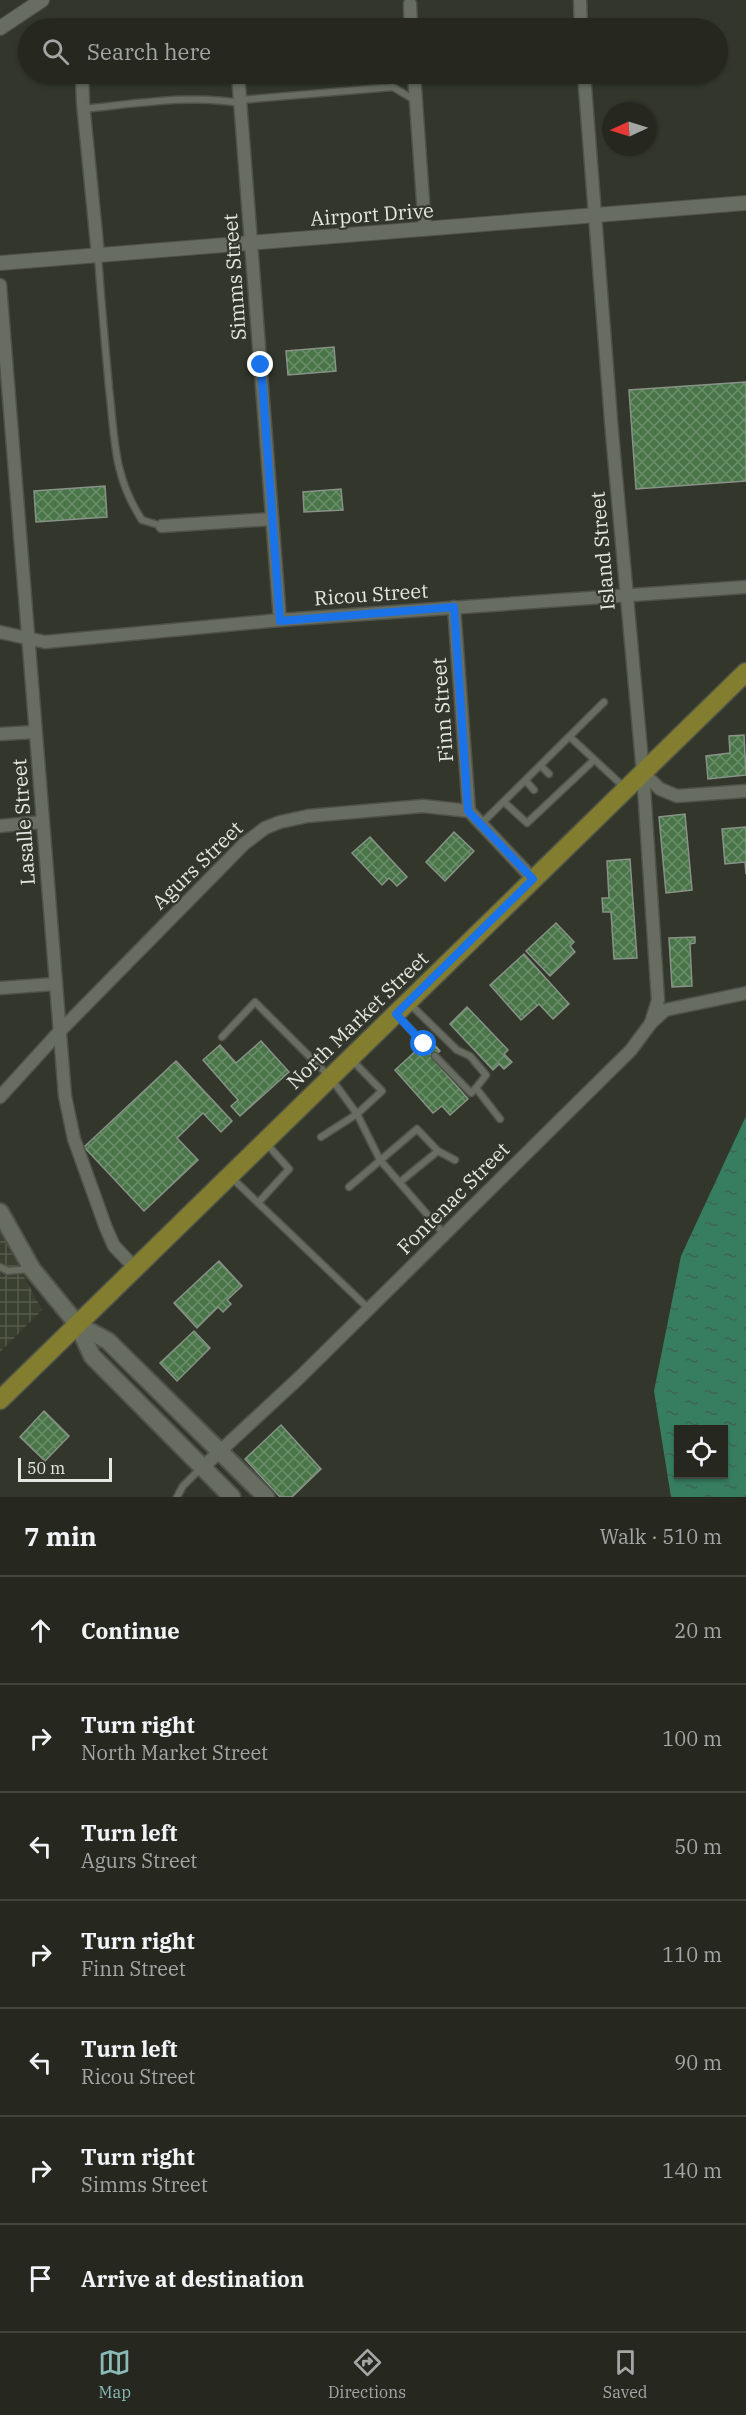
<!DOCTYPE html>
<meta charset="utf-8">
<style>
body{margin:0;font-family:"IBM Plex Serif",serif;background:#2e3029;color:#f1f3f6}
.controls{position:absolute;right:18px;bottom:18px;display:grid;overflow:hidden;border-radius:0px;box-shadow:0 2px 4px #0004}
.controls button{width:54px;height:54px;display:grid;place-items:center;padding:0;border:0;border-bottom:2px solid #42443e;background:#262820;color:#f1f3f6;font:30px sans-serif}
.compass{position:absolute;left:602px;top:102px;width:54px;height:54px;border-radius:50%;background:#262820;box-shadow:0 2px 4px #0004;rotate:266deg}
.scale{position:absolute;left:18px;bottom:15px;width:94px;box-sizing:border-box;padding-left:6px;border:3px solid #e5e7e0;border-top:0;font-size:16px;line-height:21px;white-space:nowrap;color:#e5e7e0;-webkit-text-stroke:4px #32362b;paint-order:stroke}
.stop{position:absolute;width:18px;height:18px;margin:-14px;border:4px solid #1a73e8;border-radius:50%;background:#fff}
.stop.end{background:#1a73e8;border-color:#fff;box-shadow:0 2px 6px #0008}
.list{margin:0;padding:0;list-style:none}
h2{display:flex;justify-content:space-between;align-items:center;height:78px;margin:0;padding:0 24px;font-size:26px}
h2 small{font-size:20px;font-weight:400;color:#a4a6a5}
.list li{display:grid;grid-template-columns:39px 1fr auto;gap:18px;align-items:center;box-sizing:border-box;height:108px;padding:0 24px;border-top:2px solid #42443e}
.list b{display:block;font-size:22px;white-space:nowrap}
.list p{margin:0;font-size:20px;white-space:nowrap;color:#a4a6a5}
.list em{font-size:20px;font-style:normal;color:#a4a6a5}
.icon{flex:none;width:33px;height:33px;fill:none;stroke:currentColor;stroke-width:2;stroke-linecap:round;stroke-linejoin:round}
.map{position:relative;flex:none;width:746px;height:1497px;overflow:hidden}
.search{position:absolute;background:#262820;box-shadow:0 2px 4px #0004;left:18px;right:18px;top:18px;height:66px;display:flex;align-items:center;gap:15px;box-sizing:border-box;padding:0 21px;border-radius:33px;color:#a4a6a5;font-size:22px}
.sheet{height:834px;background:#262820}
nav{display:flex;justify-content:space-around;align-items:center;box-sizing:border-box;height:84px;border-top:2px solid #42443e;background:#262820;font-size:16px;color:#a4a6a5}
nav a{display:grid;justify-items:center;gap:3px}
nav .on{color:#8bbbb9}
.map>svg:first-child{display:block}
.industrial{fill:url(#industrial-grid)}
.water{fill:url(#water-ripples);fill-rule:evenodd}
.building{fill:url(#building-cross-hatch);stroke:#889288;stroke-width:1.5}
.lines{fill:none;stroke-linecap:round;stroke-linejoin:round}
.service-casing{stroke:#4f5248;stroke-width:9}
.minor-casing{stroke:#4f5248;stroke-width:15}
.tertiary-casing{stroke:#4f5248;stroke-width:16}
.secondary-casing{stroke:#4f5248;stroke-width:20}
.primary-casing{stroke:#4f5248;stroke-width:21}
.service{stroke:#686d61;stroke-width:6}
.minor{stroke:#686d61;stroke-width:12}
.tertiary{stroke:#686d61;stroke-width:14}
.secondary{stroke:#686d61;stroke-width:16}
.primary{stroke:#837d2f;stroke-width:18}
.route{stroke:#1a73e8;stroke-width:8}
.labels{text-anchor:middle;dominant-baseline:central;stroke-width:4.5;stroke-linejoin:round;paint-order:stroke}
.street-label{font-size:20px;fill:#e5e7e0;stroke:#32362b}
</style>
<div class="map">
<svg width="746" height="1497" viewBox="0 0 746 1497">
<defs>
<pattern id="industrial-grid" width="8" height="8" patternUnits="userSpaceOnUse" patternTransform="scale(1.5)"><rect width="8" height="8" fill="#3a402f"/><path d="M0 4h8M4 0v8" fill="none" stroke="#565c4d"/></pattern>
<pattern id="water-ripples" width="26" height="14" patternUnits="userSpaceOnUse" patternTransform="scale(1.5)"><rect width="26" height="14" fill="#377e61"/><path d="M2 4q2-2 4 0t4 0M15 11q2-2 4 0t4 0" fill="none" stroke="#3d6454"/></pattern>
<pattern id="building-cross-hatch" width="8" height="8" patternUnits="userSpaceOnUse" patternTransform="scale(1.5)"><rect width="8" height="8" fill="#497548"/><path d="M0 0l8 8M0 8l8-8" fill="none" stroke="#6c8f6b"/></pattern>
</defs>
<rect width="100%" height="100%" fill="#32362b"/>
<path class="industrial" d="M0,1232L42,1310L0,1352Z"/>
<path class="water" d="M746,1116V1497H671L654,1391L681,1256ZM678,1430H724V1474H678Z"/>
<g class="building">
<path d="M334,347L336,371L288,375L286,351Z"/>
<path d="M746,382V481L636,489L629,390Z"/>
<path d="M105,486L107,517L36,522L34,491Z"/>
<path d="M341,489L343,510L304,512L303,492Z"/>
<path d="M744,735L746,775L708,779L706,756L730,753L729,736Z"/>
<path d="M685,814L692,890L666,893L659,817Z"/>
<path d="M746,827V874L745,862L725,864L722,829Z"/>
<path d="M454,832L474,851L445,881L426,862Z"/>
<path d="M370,837L407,877L397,886L389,878L382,885L352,853Z"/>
<path d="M630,859L637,958L614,959L611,912H603L602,898H609L607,861Z"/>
<path d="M556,923L574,942L570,946L575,952L550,976L526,951Z"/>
<path d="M695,937V943L690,944L692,986L672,987L669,938Z"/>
<path d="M524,954L569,1004L553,1019L539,1004L521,1020L490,985Z"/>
<path d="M467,1007L508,1050L504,1054L512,1062L504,1069L499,1064L493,1070L450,1024Z"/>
<path d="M429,1039L440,1051L432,1058L468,1099L450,1115L442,1106L433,1113L395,1070Z"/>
<path d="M261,1041L289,1072L240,1116L231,1106L238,1100L203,1060L220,1045L236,1063Z"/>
<path d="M176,1061L232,1121L221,1132L203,1113L177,1138L198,1160L144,1211L84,1147Z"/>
<path d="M219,1261L242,1286L227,1300L231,1304L223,1312L218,1307L197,1328L174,1303Z"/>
<path d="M194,1331L210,1348L177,1381L160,1363Z"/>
<path d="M44,1411L69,1436L45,1461L20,1437Z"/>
<path d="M281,1425L321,1469L292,1497H280L245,1459Z"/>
</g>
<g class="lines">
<defs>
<g id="service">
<path d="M240,100L393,87L416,101"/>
<path d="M83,109C135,104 189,94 240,103"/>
<path d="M98,255C101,300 105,344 109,388C115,439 113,476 142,520L162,526"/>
<path d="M570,737L625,788"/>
<path d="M541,766L549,774"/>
<path d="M526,781L534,790"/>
<path d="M504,802L527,823L594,760"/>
<path d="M481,824L604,702"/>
<path d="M410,1004L457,1050L470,1056L486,1075L476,1088L500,1119"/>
<path d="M398,1016L424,1044"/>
<path d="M222,1037L255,1002L330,1077L357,1114L380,1160L444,1234"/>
<path d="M435,1056L471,1093L476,1088"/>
<path d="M321,1137L357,1114L382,1091L352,1060"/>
<path d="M438,1151L455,1160"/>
<path d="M232,1178L369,1309"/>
<path d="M349,1187L417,1129L438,1151L400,1182"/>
<path d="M258,1203L289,1169L266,1143"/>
<path d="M0,1267L8,1271L29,1269"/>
<path d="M177,1497L183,1486L202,1467"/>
</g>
<g id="minor">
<path d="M580,0L581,28"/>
<path d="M410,4L411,28"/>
<path d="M82,74L83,103L98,255"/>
<path d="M238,74L280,620"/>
<path d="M414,74L425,229"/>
<path d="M584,74L612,433L643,773L658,1000L651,1023"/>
<path d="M0,285L65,1096L74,1139L106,1228L114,1246L135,1268"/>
<path d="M162,526L272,519"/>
<path d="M454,607L469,811"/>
<path d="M0,632L45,642L280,620L746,587"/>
<path d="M0,734L35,732"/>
<path d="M643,773L660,789L677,796L746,791"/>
<path d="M0,826L42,822"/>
<path d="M0,988L55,984"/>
<path d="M0,1097L59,1032L244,844L265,828L280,822L308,816L423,806L469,811L533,879"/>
<path d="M203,1467L300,1377L631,1050L651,1023L665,1010L746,993"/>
</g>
<g id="tertiary">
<path d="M0,28L42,0"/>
<path d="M0,263L746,203"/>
</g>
<g id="secondary">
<path d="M0,1212L32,1269L78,1325L92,1356L232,1497"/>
<path d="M78,1325L108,1341L266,1497"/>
</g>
<path id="primary" d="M0,1400L746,672"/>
</defs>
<use href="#service" class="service-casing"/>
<use href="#minor" class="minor-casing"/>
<use href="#tertiary" class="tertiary-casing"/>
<use href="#secondary" class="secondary-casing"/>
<use href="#primary" class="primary-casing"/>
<use href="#service" class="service"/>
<use href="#minor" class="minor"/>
<use href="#tertiary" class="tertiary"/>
<use href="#secondary" class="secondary"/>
<use href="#primary" class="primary"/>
</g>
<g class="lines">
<path class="route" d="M261,365L280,621L454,607L468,811L533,879L396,1014L424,1044"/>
</g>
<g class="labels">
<g class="street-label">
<text transform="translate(372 214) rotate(-4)">Airport Drive</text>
<text transform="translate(234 277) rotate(-94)">Simms Street</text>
<text transform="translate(602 551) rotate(-95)">Island Street</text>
<text transform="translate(371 594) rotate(-4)">Ricou Street</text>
<text transform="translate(442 710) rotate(-94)">Finn Street</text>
<text transform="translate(23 822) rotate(-94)">Lasalle Street</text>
<text transform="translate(197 865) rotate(-44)">Agurs Street</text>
<text transform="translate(357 1020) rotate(-44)">North Market Street</text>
<text transform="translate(453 1198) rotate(-45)">Fontenac Street</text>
</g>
</g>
</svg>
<div class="controls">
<button><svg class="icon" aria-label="locate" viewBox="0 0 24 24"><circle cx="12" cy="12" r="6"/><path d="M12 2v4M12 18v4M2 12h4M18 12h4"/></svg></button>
</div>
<svg class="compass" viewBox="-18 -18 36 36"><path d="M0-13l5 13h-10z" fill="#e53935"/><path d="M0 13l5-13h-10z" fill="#a4a6a5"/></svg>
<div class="scale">50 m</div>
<div class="stop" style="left:424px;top:1044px"></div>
<div class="stop end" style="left:261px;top:365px"></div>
<div class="search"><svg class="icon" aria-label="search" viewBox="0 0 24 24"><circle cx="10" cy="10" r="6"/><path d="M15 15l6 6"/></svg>Search here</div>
</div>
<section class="sheet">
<h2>7 min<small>Walk · 510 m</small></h2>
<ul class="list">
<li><svg class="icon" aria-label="ahead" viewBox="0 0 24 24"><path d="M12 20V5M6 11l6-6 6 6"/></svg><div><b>Continue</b></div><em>20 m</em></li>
<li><svg class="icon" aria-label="right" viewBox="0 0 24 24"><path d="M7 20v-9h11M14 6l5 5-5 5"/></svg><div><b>Turn right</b><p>North Market Street</p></div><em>100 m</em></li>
<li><svg class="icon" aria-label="left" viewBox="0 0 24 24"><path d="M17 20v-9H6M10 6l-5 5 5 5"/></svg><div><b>Turn left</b><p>Agurs Street</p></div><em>50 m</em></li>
<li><svg class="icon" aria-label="right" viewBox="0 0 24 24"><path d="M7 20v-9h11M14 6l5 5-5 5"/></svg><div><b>Turn right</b><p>Finn Street</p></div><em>110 m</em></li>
<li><svg class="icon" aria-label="left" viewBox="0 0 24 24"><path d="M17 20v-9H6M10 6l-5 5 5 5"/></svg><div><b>Turn left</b><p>Ricou Street</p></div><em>90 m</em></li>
<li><svg class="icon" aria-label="right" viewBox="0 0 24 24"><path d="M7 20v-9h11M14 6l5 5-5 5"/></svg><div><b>Turn right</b><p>Simms Street</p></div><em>140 m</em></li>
<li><svg class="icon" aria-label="arrive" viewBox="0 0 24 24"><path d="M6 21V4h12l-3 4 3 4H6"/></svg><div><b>Arrive at destination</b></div></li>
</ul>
</section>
<nav>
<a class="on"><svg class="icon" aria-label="map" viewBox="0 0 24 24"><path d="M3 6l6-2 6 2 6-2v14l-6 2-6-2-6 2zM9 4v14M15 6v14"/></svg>Map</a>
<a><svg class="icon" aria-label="directions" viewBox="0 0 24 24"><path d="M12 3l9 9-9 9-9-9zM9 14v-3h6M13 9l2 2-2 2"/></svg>Directions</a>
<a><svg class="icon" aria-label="saved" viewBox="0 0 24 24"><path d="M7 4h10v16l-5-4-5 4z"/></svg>Saved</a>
</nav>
